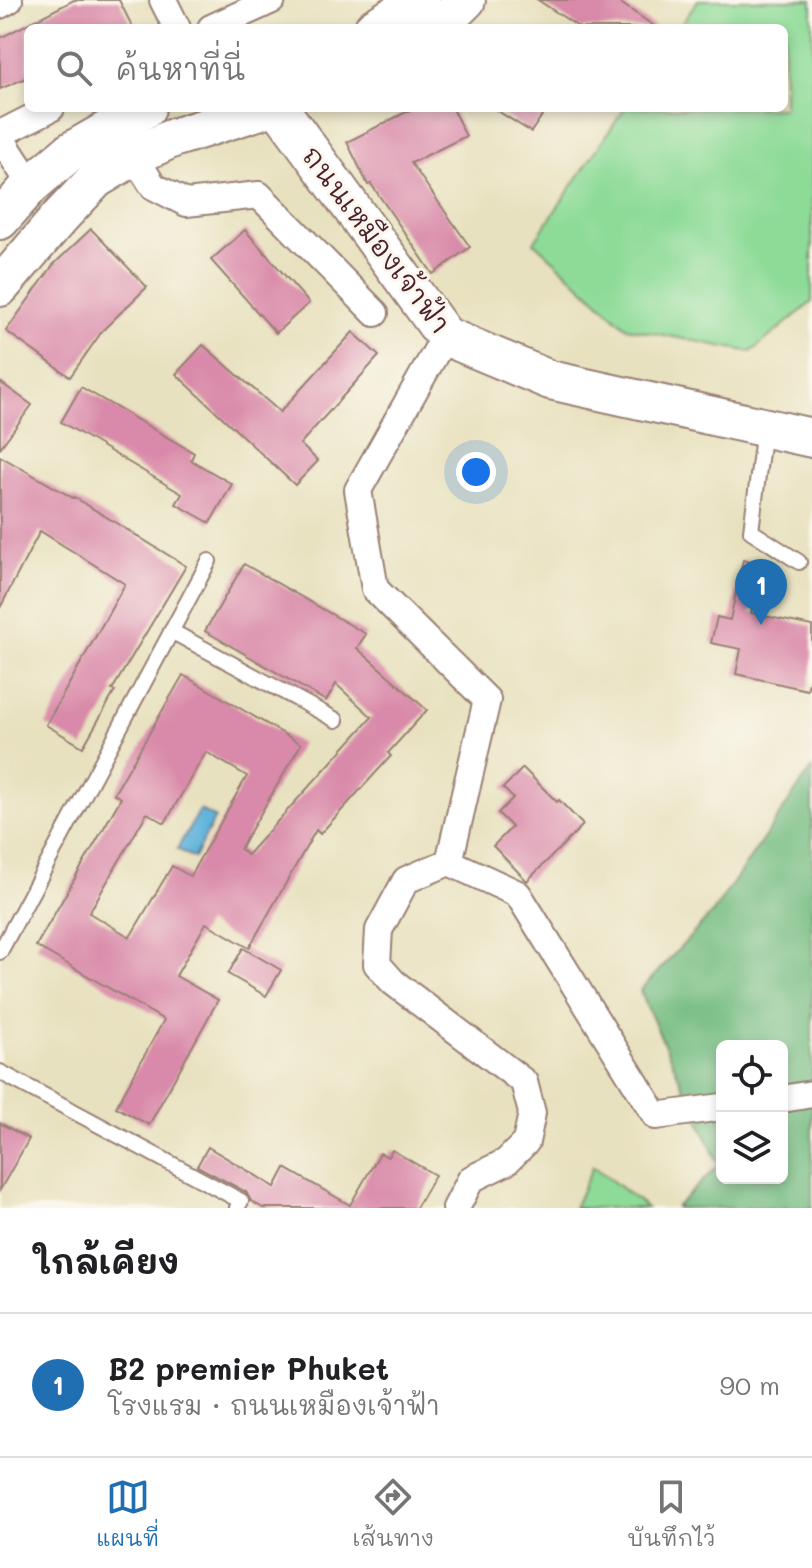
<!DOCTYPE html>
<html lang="th">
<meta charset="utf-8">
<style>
body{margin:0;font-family:Mali,"Playpen Sans Thai",sans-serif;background:#f6f6f6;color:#202124}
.controls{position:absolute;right:24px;bottom:24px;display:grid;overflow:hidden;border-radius:12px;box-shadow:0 4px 12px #0003}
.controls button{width:72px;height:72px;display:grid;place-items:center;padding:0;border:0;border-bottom:2px solid #e0e0e0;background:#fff;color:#202124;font:40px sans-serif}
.you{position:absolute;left:476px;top:472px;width:28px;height:28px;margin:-20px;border:6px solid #fff;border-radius:50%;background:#1a73e8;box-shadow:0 0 0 12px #1a73e833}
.badge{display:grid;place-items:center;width:52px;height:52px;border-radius:50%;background:#1f6fb2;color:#fff;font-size:26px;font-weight:700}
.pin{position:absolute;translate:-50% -66px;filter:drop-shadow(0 2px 4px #0008)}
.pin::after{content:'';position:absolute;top:42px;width:28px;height:24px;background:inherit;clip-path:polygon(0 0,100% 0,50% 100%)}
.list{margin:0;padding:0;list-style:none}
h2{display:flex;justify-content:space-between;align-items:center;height:104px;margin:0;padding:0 32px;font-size:34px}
h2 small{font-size:26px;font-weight:400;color:#757577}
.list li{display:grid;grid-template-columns:52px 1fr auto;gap:24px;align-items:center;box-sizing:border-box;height:144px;padding:0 32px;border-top:2px solid #e0e0e0}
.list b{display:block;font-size:30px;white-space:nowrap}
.list p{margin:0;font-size:26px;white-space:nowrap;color:#757577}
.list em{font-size:26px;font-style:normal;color:#757577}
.icon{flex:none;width:44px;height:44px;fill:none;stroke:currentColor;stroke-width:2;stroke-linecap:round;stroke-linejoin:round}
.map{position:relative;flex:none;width:812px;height:1208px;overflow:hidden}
.search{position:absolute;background:#fff;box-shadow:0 4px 12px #0003;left:24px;right:24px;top:24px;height:88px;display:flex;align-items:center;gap:20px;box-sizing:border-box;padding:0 28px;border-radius:12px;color:#757577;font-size:30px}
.sheet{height:248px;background:#fff}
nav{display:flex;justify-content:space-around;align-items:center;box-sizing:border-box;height:112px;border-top:2px solid #e0e0e0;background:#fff;font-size:22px;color:#757577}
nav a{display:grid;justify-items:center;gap:4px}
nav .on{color:#1f6fb2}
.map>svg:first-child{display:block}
.green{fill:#8edb98;stroke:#6c7d62;stroke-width:2}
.forest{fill:#72bb80;stroke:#5e6d56;stroke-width:2;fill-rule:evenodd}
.water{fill:#5db2da;stroke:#546882;stroke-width:2}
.building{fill:#d989a9;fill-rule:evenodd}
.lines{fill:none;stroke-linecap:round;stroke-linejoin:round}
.lane-casing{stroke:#998075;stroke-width:18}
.street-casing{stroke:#998075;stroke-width:30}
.secondary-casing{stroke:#998075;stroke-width:42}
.lane{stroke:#fff;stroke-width:14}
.street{stroke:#fff;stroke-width:26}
.secondary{stroke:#fff;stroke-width:38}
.labels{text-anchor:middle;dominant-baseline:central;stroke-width:6;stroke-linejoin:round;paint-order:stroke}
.street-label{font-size:28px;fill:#4a1f2b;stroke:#fbf7ec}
</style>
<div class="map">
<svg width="812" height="1208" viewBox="0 0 812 1208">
<rect width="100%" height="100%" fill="#fbf7ec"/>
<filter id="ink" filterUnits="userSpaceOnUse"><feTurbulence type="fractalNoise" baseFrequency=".0125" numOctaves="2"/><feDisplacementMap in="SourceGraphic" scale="16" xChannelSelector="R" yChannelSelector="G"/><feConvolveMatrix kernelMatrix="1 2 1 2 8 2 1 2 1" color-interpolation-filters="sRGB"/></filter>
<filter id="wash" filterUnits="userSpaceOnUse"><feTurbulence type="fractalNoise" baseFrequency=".006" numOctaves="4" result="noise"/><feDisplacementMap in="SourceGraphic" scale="32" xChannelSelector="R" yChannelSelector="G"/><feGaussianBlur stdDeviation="1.8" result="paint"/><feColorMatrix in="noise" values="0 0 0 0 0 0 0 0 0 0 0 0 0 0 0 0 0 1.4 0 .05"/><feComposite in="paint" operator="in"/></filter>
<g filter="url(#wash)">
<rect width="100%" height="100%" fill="#e8e1bf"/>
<g class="green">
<path d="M698,0H812V302L751,352L627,328L534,242L625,108H784V28H679Z"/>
<path d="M593,1166L647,1208H574Z"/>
</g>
<path class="forest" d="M812,768V1208H678L676,1207L719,1165L640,991L713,912ZM722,1046H782V1178H722Z"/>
<path class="water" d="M200,810L215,818L194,858L177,849Z"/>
<g id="blocks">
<g class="building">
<path d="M74,0H119L133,28H28V77L0,89V38Z"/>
<path d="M538,0H616L657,28H580Z"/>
<path d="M414,108H452L466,136L411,163L470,247L433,274L371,184L368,185L347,142Z"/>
<path d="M493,108H547L531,132Z"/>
<path d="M91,229L147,287L103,330L70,377L6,331L54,264Z"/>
<path d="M245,230L309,303L276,333L211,260Z"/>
<path d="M353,332L379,356L300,444L318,461L295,485L176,374L203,345L280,412Z"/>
<path d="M0,382L32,405L0,448Z"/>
<path d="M81,387L194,453L191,460L232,484L210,523L176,504L182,494L61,422Z"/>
<path d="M0,456L73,498L74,497L186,566L112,690L115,691L83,747L46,725L125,584L40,531L0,608Z"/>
<path d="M743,560L762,564L751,613L812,626V670L807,690L736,674L741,649L711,643L717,617L730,620Z"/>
<path d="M244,564L366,634L357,648L427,710L388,753L391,756L320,834L316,830L249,948L206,923L176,976L218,1000L149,1125L116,1107L164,1020L36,946L121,798L114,794L183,675L301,744L240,849L247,855L372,717L336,684L326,701L205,631ZM206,752L247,776L190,876L172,866L130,937L89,913L147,813L165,823Z"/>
<path d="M523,768L557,802L559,800L583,825L527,881L493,846L512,827L498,813L513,798L503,788Z"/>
<path d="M243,948L281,970L266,996L228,974Z"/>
<path d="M0,1123L29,1139L0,1190Z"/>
<path d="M208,1147L275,1187L285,1168L350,1205L380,1153L388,1157L392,1150L435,1175L416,1208H263L251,1201L246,1192L197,1166Z"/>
</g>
</g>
</g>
<g filter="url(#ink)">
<use href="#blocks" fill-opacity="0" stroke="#998075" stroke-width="2"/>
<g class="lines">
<defs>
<g id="lane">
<path d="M764,428L751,531L799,562"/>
<path d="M171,631L336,720"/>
<path d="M0,952L209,561"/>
<path d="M0,1072L241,1201L237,1208"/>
</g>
<g id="street">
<path d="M163,0L177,28"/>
<path d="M0,5L9,0"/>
<path d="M211,28L272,0"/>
<path d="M0,134L51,108"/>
<path d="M0,137L31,185"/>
<path d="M134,156L153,186L186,203L259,195L375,313"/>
<path d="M445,336L358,490L375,589L487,700L449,862L406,880L379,930L377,964L393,982L524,1082L532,1113L526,1142L506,1162L471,1179L456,1208"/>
<path d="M449,862L518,894L656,1116L722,1107"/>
<path d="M782,1099L812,1094"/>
</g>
<g id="secondary">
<path d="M374,28L420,0"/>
<path d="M433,28L449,17L466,0"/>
<path d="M279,108L445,336L550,380L812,438"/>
<path d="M0,220L31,185L70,152L146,108"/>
<path d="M0,287L59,218L96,179L134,156L173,138L267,108"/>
</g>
</defs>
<use href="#lane" class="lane-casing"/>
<use href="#street" class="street-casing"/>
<use href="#secondary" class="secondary-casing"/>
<use href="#lane" class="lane"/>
<use href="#street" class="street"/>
<use href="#secondary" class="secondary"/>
</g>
</g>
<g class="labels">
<g class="street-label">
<text transform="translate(377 239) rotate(53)">ถนนเหมืองเจ้าฟ้า</text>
</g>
</g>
</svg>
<div class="controls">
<button><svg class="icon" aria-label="locate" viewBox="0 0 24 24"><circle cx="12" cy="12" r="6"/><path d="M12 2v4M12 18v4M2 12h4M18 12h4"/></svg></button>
<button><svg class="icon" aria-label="layers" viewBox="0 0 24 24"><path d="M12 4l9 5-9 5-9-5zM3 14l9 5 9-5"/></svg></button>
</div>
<div class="you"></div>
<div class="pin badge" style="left:761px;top:625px">1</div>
<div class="search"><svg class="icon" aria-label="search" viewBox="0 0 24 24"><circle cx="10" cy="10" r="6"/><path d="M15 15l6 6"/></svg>ค้นหาที่นี่</div>
</div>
<section class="sheet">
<h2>ใกล้เคียง<small></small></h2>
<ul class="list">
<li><span class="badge">1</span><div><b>B2 premier Phuket</b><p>โรงแรม · ถนนเหมืองเจ้าฟ้า</p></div><em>90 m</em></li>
</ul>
</section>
<nav>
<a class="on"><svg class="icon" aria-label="map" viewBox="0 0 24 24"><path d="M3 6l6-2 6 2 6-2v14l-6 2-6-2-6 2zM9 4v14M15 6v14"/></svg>แผนที่</a>
<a><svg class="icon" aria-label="directions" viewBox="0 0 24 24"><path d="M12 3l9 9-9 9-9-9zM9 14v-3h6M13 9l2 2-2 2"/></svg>เส้นทาง</a>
<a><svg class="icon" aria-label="saved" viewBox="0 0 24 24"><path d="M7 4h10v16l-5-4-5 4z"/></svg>บันทึกไว้</a>
</nav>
